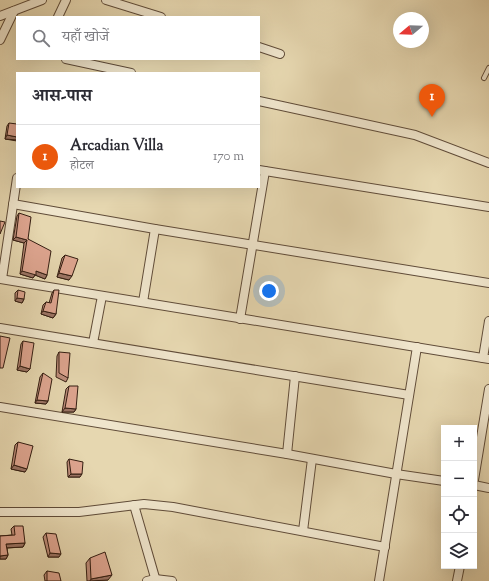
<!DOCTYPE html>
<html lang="hi">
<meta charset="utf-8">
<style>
body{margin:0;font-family:"Sorts Mill Goudy","Noto Serif Devanagari",serif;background:#f7f7f7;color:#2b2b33}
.controls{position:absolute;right:12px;bottom:12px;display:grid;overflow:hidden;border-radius:0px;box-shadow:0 4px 16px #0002}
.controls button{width:36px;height:36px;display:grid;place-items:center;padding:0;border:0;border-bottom:1px solid #e1e1e2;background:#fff;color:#2b2b33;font:20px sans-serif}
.compass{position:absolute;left:393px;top:12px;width:36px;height:36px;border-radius:50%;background:#fff;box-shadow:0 4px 16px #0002;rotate:251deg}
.you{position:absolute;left:269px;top:291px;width:14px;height:14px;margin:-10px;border:3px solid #fff;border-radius:50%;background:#1a73e8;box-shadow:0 0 0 6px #1a73e833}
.badge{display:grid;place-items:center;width:26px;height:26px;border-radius:50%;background:#ea580c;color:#fff;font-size:13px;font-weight:700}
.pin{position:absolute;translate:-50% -33px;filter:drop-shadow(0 1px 2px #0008)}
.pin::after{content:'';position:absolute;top:21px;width:14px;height:12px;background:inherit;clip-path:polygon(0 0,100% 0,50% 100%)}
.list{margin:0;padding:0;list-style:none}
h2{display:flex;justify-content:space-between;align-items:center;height:52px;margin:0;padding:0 16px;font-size:17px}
h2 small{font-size:13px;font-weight:400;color:#7c7c81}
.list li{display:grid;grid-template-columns:26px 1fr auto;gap:12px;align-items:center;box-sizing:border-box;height:64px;padding:0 16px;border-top:1px solid #e1e1e2}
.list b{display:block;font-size:15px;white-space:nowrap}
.list p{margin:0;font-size:13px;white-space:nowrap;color:#7c7c81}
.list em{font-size:13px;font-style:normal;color:#7c7c81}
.icon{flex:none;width:22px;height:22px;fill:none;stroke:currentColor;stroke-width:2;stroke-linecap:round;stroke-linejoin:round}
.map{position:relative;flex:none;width:489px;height:581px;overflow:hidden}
.search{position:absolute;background:#fff;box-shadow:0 4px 16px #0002;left:16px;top:16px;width:244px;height:44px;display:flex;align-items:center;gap:10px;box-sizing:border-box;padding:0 14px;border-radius:0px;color:#7c7c81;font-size:15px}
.panel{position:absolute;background:#fff;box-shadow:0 4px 16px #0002;left:16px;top:72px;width:244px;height:116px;border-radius:0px}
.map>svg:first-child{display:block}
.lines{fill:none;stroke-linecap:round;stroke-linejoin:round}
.lane-casing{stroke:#604c39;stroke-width:6}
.street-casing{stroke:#604c39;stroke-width:10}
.lane{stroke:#efe5cc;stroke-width:4}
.street{stroke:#efe5cc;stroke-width:8}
.wall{fill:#bf8e7c;stroke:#331d11}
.shaded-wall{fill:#9b7465;stroke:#331d11}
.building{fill:#dea590;stroke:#331d11}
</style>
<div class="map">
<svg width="489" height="581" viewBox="0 0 489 581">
<rect width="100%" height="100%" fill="#e6d7b0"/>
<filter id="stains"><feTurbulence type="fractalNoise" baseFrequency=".005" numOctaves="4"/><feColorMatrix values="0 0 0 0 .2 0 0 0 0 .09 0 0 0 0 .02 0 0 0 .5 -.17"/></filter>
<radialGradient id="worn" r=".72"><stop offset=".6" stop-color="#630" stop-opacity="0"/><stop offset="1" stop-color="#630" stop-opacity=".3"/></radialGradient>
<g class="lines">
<defs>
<path id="lane" d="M484,78L489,68"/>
<g id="street">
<path d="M106,0L161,17"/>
<path d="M0,16L42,0"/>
<path d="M58,17L66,0"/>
<path d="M0,40L14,11"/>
<path d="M259,47L280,54"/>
<path d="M66,59L131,73"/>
<path d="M259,101L415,135L489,163"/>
<path d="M259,170L489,207"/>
<path d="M13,204L155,229L489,283"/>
<path d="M0,279L489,359"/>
<path d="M2,279L17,178"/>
<path d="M143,302L155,229"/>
<path d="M240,319L265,171"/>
<path d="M0,328L409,395"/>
<path d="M93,343L102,296"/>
<path d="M483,358L489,321"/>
<path d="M0,407L287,454L396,474L444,481"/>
<path d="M287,454L295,376"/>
<path d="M474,480L489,389"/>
<path d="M474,485L489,488"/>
<path d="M134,505L156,581"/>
<path d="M0,512H79L144,504L173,507L385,547"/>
<path d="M303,531L312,459"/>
<path d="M147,581L155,579L172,581"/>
<path d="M379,581L417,347"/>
<path d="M457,581L460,566"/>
</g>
</defs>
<use href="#lane" class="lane-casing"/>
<use href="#street" class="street-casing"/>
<use href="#lane" class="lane"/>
<use href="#street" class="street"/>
</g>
<g class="wall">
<path d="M9,123L17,141L5,139L7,126Z"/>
<path d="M19,213L28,239L47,275L45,279L35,275L33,278L20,274L24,243L13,240L17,216Z"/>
<path d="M65,255L69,280L57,277L62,258Z"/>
<path d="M18,290L24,299L22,303L15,301V293Z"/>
<path d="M54,290L56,314L53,318L41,314L43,305L46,302L49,303L52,293Z"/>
<path d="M23,341L30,369L27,372L17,370L21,344Z"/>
<path d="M59,352L68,378L66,382L56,377L57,356Z"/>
<path d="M43,373L48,401L46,404L35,403L40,377Z"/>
<path d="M69,386L76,409L74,412H62L66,389Z"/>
<path d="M18,442L25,472L11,469L15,445Z"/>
<path d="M69,459L80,477H68L67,462Z"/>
<path d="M14,526L25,543L23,547L7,548L8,555L6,559H0V536L12,535L11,529Z"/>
<path d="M46,533L59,557H48L43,537Z"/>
<path d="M90,558L108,580L87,581L86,563Z"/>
<path d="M47,571L61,581H45L44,575Z"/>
</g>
<g class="shaded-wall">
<path d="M7,135L17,137V140L5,139Z"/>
<path d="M16,237L27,240L24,243L13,240Z"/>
<path d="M22,271H36L47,275L45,279L35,275L33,278L20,274Z"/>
<path d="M59,273L72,276L69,280L57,277Z"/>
<path d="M17,298L24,299L22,303L15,301Z"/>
<path d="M43,311L56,314L53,318L41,314Z"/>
<path d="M20,366L30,369L27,372L17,370Z"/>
<path d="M37,400L48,401L46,404L35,403Z"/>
<path d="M65,408L76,409L74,412H62Z"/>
<path d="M14,465L27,469L25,472L11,469Z"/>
<path d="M71,474H82L80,477H68Z"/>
<path d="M25,543L23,547L4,548L6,544Z"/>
<path d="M50,553L61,554L59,557H48Z"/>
<path d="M8,555L6,559H0V556Z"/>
<path d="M112,575L108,580L90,581L91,579Z"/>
</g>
<g class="building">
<path d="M9,123L17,124V137L7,135Z"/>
<path d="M19,213L31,217L28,239L51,251L47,275L36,271V275L22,271L27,240L16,237Z"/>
<path d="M0,221L5,222L0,234Z"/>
<path d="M65,255L78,259L72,276L59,273Z"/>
<path d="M18,290L25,292L24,299L17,298Z"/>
<path d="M54,290H59L56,314L43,311L46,302L51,303Z"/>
<path d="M0,336L10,338L3,368H0Z"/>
<path d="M23,341L34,343L30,369L20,366Z"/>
<path d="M59,352L70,353L68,378L59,373Z"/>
<path d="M43,373L52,379L48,401L37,400Z"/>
<path d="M69,386H78L76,409L65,408Z"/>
<path d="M18,442L33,446L27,469L14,465Z"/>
<path d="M69,459L83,462L82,474H71Z"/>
<path d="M14,526H23L25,543L6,544L8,555L0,556V536L15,535Z"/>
<path d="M46,533L56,534L61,554L50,553Z"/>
<path d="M105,552L112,575L91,579L90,558Z"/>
<path d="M47,571L59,573L61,581H47Z"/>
</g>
<rect width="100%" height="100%" filter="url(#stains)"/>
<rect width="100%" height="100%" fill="url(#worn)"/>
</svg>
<div class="controls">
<button>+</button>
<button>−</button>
<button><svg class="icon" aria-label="locate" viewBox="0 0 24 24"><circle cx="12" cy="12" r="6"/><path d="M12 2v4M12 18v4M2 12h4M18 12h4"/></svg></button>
<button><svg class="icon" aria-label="layers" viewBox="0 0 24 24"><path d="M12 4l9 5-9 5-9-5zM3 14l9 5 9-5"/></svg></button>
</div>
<svg class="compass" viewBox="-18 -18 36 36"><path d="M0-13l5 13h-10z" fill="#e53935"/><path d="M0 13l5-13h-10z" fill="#7c7c81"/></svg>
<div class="you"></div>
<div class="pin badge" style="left:432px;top:117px">1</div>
<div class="search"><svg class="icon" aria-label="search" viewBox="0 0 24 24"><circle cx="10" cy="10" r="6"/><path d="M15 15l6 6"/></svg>यहाँ खोजें</div>
<section class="panel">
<h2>आस-पास<small></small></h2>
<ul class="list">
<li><span class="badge">1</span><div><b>Arcadian Villa</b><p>होटल</p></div><em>170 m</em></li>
</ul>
</section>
</div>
